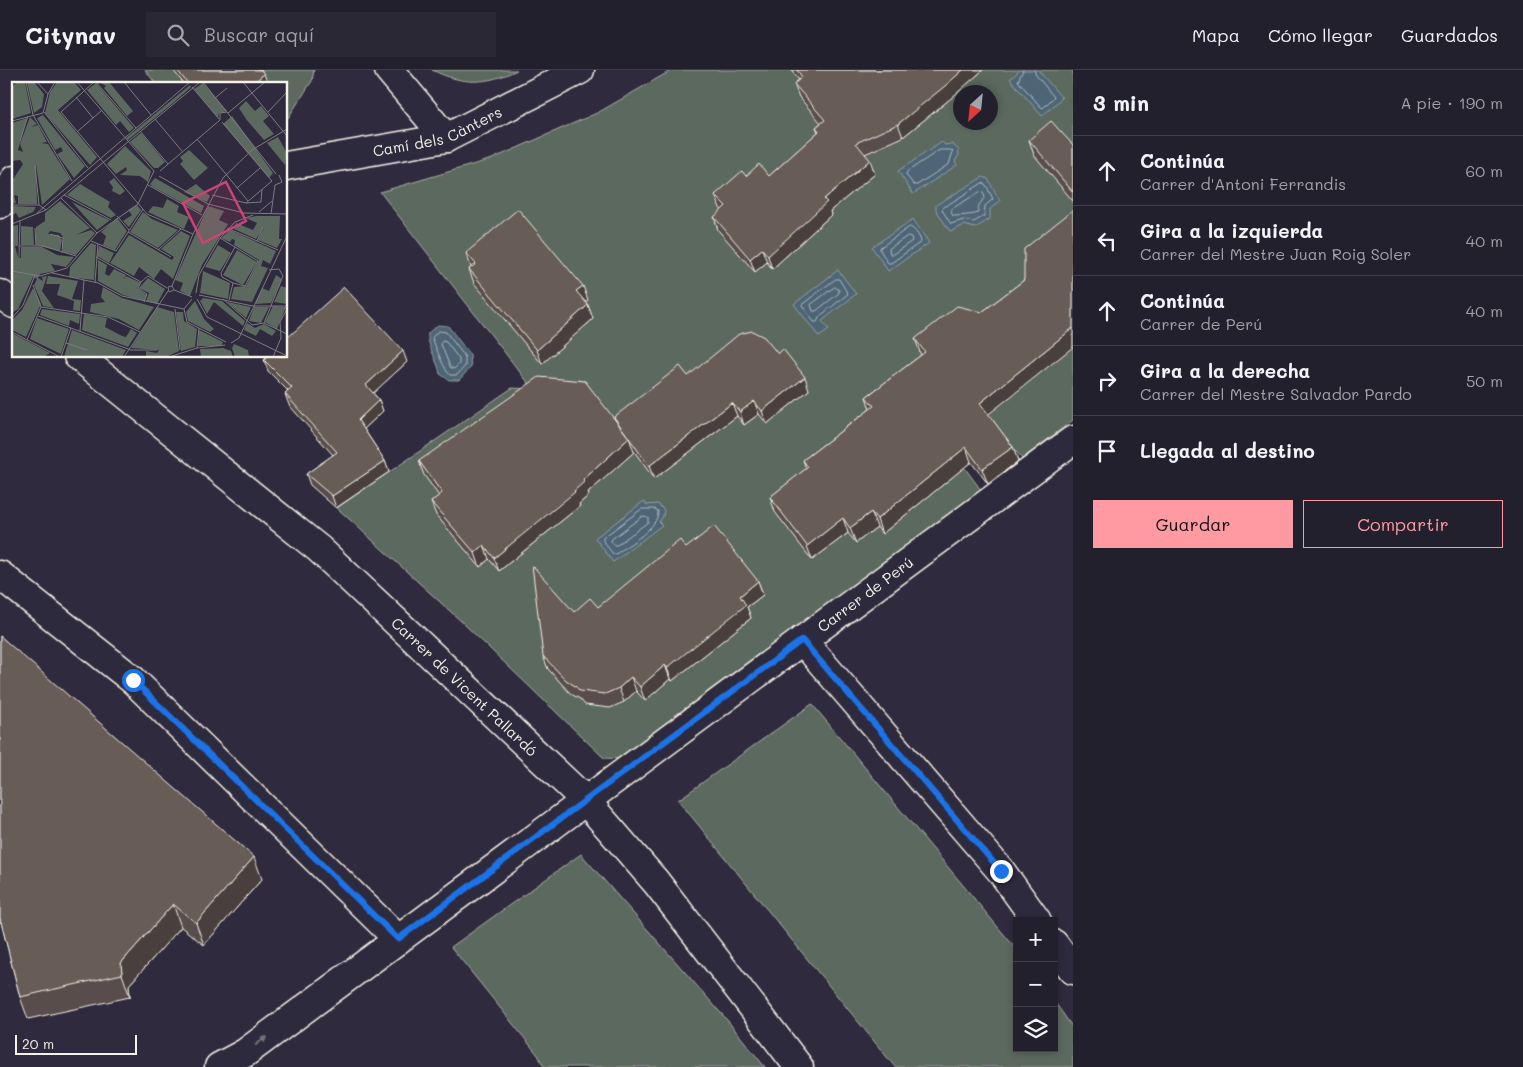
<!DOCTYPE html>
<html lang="es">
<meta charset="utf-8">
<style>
body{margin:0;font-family:Mali,sans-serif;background:#2b2836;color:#f1f3f6}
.controls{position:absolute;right:15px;bottom:15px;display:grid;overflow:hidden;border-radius:0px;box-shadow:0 2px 8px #0003}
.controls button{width:45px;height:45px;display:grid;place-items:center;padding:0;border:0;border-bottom:1px solid #403e4a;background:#23202e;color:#f1f3f6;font:25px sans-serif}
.compass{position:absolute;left:953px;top:15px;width:45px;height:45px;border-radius:50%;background:#23202e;box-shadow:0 2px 8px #0003;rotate:207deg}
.scale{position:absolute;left:15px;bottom:12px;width:122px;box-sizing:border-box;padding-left:5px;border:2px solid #f4f1e8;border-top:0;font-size:14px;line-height:18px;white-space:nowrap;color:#f4f1e8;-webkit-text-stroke:4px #2f2a3d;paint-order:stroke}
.stop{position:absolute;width:15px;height:15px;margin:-11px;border:4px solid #1a73e8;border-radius:50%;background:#fff}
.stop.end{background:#1a73e8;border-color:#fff;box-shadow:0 1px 5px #0008}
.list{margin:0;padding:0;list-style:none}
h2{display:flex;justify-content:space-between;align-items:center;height:65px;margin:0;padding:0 20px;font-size:21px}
h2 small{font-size:16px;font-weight:400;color:#a3a3aa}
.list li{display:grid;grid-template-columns:32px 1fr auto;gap:15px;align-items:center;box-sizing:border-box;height:70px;padding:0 20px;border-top:1px solid #403e4a}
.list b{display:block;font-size:19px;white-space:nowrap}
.list p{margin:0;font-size:16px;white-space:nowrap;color:#a3a3aa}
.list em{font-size:16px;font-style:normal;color:#a3a3aa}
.actions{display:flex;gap:10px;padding:15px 20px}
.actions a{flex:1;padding:11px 0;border:1px solid #ff9aa2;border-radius:0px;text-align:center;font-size:18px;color:#ff9aa2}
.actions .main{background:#ff9aa2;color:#111}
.icon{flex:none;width:28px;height:28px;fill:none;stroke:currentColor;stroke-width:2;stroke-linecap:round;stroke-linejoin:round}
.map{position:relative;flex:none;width:1073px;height:997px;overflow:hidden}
header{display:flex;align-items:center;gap:30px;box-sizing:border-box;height:70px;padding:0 25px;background:#23202e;border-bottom:1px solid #403e4a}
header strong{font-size:24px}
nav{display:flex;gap:28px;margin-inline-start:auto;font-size:18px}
.search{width:350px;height:45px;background:#2b2836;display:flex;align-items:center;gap:12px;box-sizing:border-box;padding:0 18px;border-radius:0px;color:#a3a3aa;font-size:19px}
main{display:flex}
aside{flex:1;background:#23202e}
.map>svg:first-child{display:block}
.green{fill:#5c695f;stroke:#a8ada4;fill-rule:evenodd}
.water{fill:#4d6577;stroke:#909da4}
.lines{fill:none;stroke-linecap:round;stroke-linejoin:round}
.shore{stroke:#b1b9bb;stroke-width:1}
.street-casing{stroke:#f4f1e8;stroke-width:31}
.street{stroke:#2f2a3d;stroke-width:28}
.wall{fill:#594e4b;stroke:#f4f1e8}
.shaded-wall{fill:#49403d;stroke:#f4f1e8}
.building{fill:#685b57;stroke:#f4f1e8}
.oneway{fill:#747079}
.route{stroke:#1a73e8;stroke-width:6}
.labels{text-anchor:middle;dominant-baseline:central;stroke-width:4;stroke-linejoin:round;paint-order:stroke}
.street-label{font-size:15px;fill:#f4f1e8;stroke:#2f2a3d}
.inset-road{fill:none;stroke:#7e7a81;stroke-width:1}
.view{fill:#cc4377;fill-opacity:0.15;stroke:#cc4377;stroke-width:2.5}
.inset-edge{fill:none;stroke:#f4f1e8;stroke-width:2.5}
</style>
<header>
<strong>Citynav</strong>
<div class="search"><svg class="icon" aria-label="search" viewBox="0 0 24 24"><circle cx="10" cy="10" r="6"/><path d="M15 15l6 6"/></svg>Buscar aquí</div>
<nav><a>Mapa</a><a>Cómo llegar</a><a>Guardados</a></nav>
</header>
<main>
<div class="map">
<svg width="1073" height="997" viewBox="0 0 1073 997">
<rect width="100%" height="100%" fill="#2f2a3d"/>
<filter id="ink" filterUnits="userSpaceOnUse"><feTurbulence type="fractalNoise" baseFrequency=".02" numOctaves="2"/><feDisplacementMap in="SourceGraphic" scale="10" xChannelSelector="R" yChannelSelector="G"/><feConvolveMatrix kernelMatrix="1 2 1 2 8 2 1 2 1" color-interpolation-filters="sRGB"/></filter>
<g filter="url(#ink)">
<g class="green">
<path d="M145,0H314L312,11L286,51V14H156Z"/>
<path d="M432,0H517C486,15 463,15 432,0Z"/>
<path d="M672,0H1073V350L1022,389L999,360L959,390L981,420L628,689L604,688L463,553L337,438L512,318L533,319L380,122L492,89L599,42ZM961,22H991V52H961Z"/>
<path d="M812,634L1017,880V978H1054V931L1073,958V997H895L678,730Z"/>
<path d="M581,784L727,950L765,997H544L538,985L451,877Z"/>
</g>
<g class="water">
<path d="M1020,0H1038L1062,28L1042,46L1010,9Z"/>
<path d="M942,72L945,75L952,74L958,79L959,85L955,91L957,95L913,124L898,101Z"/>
<path d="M983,107L988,109L1000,131L990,139V149L975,158L964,155L952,161L949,160L936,140V135Z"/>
<path d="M913,149L929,173L888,201L872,177Z"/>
<path d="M838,200L856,224L822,251L829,260L819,267L794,234Z"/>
<path d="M438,255L448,256L470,285L471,297L459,310H449L440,304C438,291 426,274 428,263Z"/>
<path d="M644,431L647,435L658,434L664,440L663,446L659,452L662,455L613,492L595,468Z"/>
</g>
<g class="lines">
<g class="shore">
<path d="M1023,0L1018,11L1041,37L1043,38L1054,27L1036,5L1034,0"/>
<path d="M940,80H951L953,82L949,94L917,115H914L906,105L907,102Z"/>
<path d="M983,113L986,115L993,129L985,136L984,146L974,152L963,150L951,154L942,140L943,138Z"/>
<path d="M980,122L983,123L985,127L979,135L978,143C974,145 956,146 953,146L951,142L952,139Z"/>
<path d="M910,157C915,159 921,168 921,172L891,193H888L880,180V178Z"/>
<path d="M908,166L911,167L912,171L893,184H890L889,179Z"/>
<path d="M836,209H839L848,224L820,246L817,252H814L802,235Z"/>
<path d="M835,217L839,220V223L816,241H813L811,235Z"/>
<path d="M439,261L446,262L465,287V296L457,305H450C444,300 436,277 432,268Z"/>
<path d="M443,271L446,272L459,289V294L454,299L450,297L441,274Z"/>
<path d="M642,439H655L658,441C659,458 629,474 616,484H613L603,471V468Z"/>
<path d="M643,446L648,447V452L617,475H614L611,471L612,469Z"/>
</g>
<defs>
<g id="street">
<path d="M389,0L446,68"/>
<path id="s1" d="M286,96L446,68L580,0"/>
<path d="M0,134L14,110"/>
<path d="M0,224L14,234"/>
<path id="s2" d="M78,286L319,479L585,730L656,812L799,997"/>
<path d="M0,505L133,610L398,869"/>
<path d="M802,570L1001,801L1037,851"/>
<path d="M1054,874L1073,900"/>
<path id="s3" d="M219,997L245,983L1073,370"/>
</g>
</defs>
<use href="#street" class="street-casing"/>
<use href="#street" class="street"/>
</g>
<g class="wall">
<path d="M173,0H261L268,14H184Z"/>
<path d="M792,0H983L950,29L903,67L865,84L875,104L830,141L831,145L772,199L767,192L755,202L718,160L714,147L722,140L720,138L715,125L746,106H769L818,62L816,57L821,53L799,27L794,14L799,10L793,3Z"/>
<path d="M1029,70L1073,75V131L1034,85Z"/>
<path d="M1073,140L988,344L1013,377L1018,391L988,414L971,392L882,464L877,457L856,473L848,463L812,490L775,442L770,427L806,399L803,390L870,339L866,327L921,285L915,269L982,242L1024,210Z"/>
<path d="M466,183L588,230L585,232L588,235L593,249L542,294L474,213L469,199L471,197Z"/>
<path d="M778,284L809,320L767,354L759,344L744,355L737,346L654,409L634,381V382L588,423L589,425L579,434L580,436L499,501L489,489L480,497L436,445L431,432L439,426L424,405L419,391L615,350L614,347L688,306Z"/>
<path d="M264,290L407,292L373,323L379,330L383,341L364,359L385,391L389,402L336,438L310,415L306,404L333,385L289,335L285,324L288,321L268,301Z"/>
<path d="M686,478L758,511L763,525L747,537L751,548L672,611L670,609L645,631L636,621L624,632L610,638L585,635L580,629L571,624L548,599L543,586L574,542L598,537Z"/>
<path d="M0,566L262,809L204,875L181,857L129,915L130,927L28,949L20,927L1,852L0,853Z"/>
</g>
<g class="shaded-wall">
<path d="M963,0H983L950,29L903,67L898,54Z"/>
<path d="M264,4L268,14H252Z"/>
<path d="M870,90L875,104L830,141L831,145L772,199L768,186L824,129Z"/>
<path d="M762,179L767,192L755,202L750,189Z"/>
<path d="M583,216L588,230L581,235L576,221Z"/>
<path d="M588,235L593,249L542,294L537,280Z"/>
<path d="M1073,258V277L985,347L980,333Z"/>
<path d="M403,281L407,292L370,326L366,315Z"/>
<path d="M805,307L809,320L767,354L762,341Z"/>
<path d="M379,330L383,341L362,361L358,350Z"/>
<path d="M754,331L759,344L744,355L740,342Z"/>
<path d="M732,333L737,346L654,409L649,396Z"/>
<path d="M629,368L634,382L588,423L589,425L579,434L580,436L499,501L494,488L574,421L583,410Z"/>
<path d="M966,377L971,392L882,464L877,449Z"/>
<path d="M1013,377L1018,391L988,414L982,399Z"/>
<path d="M385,391L389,402L336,438L332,426Z"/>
<path d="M871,442L877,457L856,473L850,458Z"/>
<path d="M843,448L848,463L812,490L807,476Z"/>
<path d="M484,475L489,489L480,497L475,483Z"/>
<path d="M758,511L763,525L747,537L751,548L672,611L667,598L740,526Z"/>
<path d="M665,595L670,609L645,631L640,617Z"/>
<path d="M631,607L636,621L624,632L619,618Z"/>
<path d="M254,787L262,809L204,875L196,853Z"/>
<path d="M173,834L181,857L129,915L130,927L122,904L121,893Z"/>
</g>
<g class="building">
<path d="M177,0H261L264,4L252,14H188Z"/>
<path d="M797,0H963L945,16L898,54L856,73L870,90L824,129L827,132L768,186L762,179L750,189L714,147L726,136L715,125L742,101L746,106L759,94L769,106L819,61L816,57L825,50L794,14L802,7Z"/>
<path d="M1051,51L1073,75V122L1029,70Z"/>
<path d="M518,139L583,216L576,221L588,235L537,280L469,199L476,194L466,183Z"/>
<path d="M1073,140V258L980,333L1013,377L982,399L966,377L877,449L871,442L850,458L843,448L807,476L770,427L808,397L803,390L874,336L866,327L925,282L915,269L957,236L982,242L1024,210V179Z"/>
<path d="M344,217L403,281L366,315L379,330L358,350L385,391L332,426L306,404L337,382L285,324L292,318L264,290L268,286H286V269Z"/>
<path d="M752,261L764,267L778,284L783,279L805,307L762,341L754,331L740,342L732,333L649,396L614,347L680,296L688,306L739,264Z"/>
<path d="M539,307L585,311L629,368L583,410L584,412L574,421L575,422L494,488L484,475L475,483L431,432L442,423L419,391Z"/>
<path d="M714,456L758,511L740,526L746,535L667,598L665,595L640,617L631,607L619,618L605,624L580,621L575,616L566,610L543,586L532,495L574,542L590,528L598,537L680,470L686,478Z"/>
<path d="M0,566L254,787L196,853L173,834L121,893L122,904L20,927L0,848Z"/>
</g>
<defs><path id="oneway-solid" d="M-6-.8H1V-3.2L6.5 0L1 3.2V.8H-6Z" transform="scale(1.25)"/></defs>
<use class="oneway" href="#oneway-solid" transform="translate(261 971) rotate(-37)"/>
</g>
<g class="lines" filter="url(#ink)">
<path class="route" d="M133,610L398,869L802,570L1001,801"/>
</g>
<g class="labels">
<g class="street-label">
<text stroke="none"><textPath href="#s1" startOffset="156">Camí dels Cànters</textPath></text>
<text stroke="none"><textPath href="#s3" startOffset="801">Carrer de Perú</textPath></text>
<text stroke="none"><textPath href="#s2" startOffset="509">Carrer de Vicent Pallardó</textPath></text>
</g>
</g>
<g transform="translate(12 12)">
<rect width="275" height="275" fill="#2f2a3d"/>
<path d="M5,0H13L19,31L0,37V5ZM15,0H22L32,12L30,25L22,31ZM45,0H62L69,8L46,28L85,75L78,83L33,31L38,10ZM87,0H97L121,29L115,34L92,6L94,4ZM84,1L122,46L117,50L108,39L104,43L75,8ZM191,1L215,29L207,31L206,36L182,7ZM178,3L179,5L161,21L116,58L114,56ZM234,19L243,29L249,24L257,34L251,39L262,52L252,58L234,37L227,26ZM31,33L73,84L62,96L45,72L51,69L49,65L43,68L25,36ZM220,34L261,91L257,96L211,42ZM18,35L25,42L19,45L26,43L35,60L29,61L36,62L58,97L30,123L24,82L25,122H6V114L2,113L4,121L0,122V99L11,82L8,78L0,79V41L15,36L6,68L11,70L8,62ZM129,51L153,80L146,86H142L118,60ZM266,55L275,71L273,83L255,61ZM113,64L139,89L136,100L128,94L108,93L115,88L114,85L104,92L95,82ZM177,68L196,86L182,98L168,82L171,79L168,75ZM102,96L113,109L108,113L100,109L101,105L97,100ZM143,96L192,124L189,131L141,105L138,102ZM68,102L98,120L96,125L104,133L99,136L55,113ZM184,102L198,114L195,120L172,110ZM155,117L167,124L165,130L177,135L172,147L136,130L141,124L151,126ZM48,119L78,146L64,153L79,148L83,151L64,173L51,170V155L48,151L38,149L36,152L47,153L50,158L48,169L24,163V145L33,139V131ZM60,120L97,138V139L85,148ZM125,123L129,128L117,145L111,139L120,133L116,128ZM0,124L24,125L21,130L7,136L4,131L0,133ZM196,124L212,129L207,138L216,142L190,183L178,214L168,209L171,201L163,198ZM131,130L140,137L166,148L146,166L118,150ZM244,134H268L267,157H270L265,166L246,158L252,145L244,157L222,147L224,141L241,148L245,141L234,136ZM105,136L115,149L103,168L91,163L94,154L89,150ZM6,143V164H3L6,175L9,176V165H30L45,173L62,175L54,185L39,182L43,189L28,192L26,196L31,199L30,195L35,194L30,209L42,226L31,224L22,203L25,197L21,195L6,227L0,231V144ZM9,144L21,145L22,163H9ZM218,148L264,169L258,182L251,178L249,184L256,186L240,220L219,217L222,205L234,204L247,178L222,163L223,158L220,157L218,160L209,156ZM169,149L178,154L161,197L149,187L142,197L127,185L122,194L98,181L117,153L160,178L162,175L149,167ZM79,161L84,163L82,198L57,195L58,185ZM206,163L219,171L208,189L193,185ZM87,164L102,171L97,181L85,174ZM225,168L245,180L231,203L211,193ZM86,178L95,183L93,192L97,194L102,187L114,193L111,198L114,194L129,201L125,206L135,213L132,219L111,213L86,199ZM191,189L218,201L216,217L188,211ZM264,193L270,197L259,221L243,222L250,206L257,209ZM36,194L66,199L60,217L69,218L68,229L61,228L62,219L45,213L48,202H34ZM136,196L153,207L145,222L134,219L137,211L127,206ZM269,204L275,206V222L262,220ZM91,205L110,216L142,225L127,248L107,237L78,230L79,222L93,220L89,215ZM21,206L29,222L14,255L0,248V238L10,228ZM191,216L210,219L233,239L231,244L202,220L195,232L188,219ZM183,219L192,237L202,247L198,250L176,239L174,230ZM215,220L239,225L234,236ZM261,224L274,225L265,247L253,240ZM145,225L162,230L167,269L154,275H134V269L145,271L147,268L119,266ZM242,225H257L249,241L237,239ZM30,227L68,232L67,242L58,238L57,244L28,233ZM164,230H171L172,239L185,247L183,265L169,269ZM72,232L95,236L93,245L110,254L114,255L119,247L125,251L116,265L70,248ZM25,236L57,247L49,272L18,257ZM235,241L243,246L252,242L264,249L260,254L248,247L244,254L232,248ZM60,248L114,268L110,275H52ZM187,248L211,260L209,264H186ZM0,251L38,271L32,275H0ZM222,262L236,268L237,275H223L220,266ZM211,266L219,269L221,275H189L188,267Z" fill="#5c695f"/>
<path class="inset-road" d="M14,0L21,33L60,99M25,0L36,12M65,0L142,89M82,0L49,30L135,132L181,152M84,0L124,46M112,0L139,33M191,0L264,92M231,0L275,54M180,5L207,37M64,15L81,36M203,16L215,6M32,30L76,86M256,30L275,10M216,31L253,0M143,37L170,69M0,39L31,31L36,12L43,0M66,49L89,29M128,49L156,82M185,57L236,119M8,59L16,34M0,82V98M23,84L27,123L34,128L188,0M148,89L208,38V31L215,30M147,94L196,122L232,131L275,132M136,103L190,133M263,103L270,100L267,93M225,106L248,86M52,113L99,138M200,113L234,121L260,99L210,40M49,116L85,151M234,121L249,120L250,107M0,123H27M247,130L260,119M25,131L178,0M259,132L263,103M105,134L117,148M0,142L34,128M23,146L24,164M215,146L266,168M116,150L159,175M38,152L51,156L50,171M208,156L246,179L233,204L221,201L217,218M79,159L104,169L131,127M245,159L251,145M8,164H31L64,174M146,168L169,147M7,175L8,138M84,175L129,200L136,194L155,206M0,189L28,194L55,186L85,151L126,122L142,89M40,191L86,201L110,214L172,227M83,200L86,162M129,200L126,206L135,212L132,220M221,201L210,195L209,191L223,165M160,204L156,205L157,210L162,208L160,204L181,152L211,96L240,68L275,47M162,208L180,215M184,211L187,193L208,156L223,140L241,133M187,213L241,224H275M180,217L172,227L175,240L214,260M185,217L195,235L275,274M211,217L240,243L252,241M29,225L96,235L128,250M163,227L168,268M26,234L119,268H145M0,236L11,223L23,193M252,241L271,194L267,187L257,188M252,241L275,252M68,249L72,198M0,250L48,275M15,258L29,225L21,203M54,261L75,268M219,261L227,256L275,154M185,266L187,246M49,275L59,246M112,275L156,209M157,275L185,266L213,263M261,275L269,256L268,240L275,227"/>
<path class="view" d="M214,100L234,139L191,161L171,121Z"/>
<rect width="275" height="275" class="inset-edge"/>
</g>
</svg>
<div class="controls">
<button>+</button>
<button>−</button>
<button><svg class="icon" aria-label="layers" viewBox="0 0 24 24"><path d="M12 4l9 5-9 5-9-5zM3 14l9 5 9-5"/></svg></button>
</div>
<svg class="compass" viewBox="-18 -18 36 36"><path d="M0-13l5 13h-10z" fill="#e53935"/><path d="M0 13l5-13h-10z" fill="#a3a3aa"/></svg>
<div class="scale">20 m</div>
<div class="stop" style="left:133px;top:610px"></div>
<div class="stop end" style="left:1001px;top:801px"></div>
</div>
<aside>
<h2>3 min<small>A pie · 190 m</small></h2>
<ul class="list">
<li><svg class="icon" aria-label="ahead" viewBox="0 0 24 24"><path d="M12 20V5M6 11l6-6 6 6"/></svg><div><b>Continúa</b><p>Carrer d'Antoni Ferrandis</p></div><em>60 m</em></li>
<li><svg class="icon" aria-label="left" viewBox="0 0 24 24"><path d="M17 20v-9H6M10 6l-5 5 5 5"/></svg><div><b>Gira a la izquierda</b><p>Carrer del Mestre Juan Roig Soler</p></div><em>40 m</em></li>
<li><svg class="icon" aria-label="ahead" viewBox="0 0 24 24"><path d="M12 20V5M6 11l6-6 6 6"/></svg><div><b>Continúa</b><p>Carrer de Perú</p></div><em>40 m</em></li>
<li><svg class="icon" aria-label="right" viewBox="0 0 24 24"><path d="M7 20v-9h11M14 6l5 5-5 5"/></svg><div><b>Gira a la derecha</b><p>Carrer del Mestre Salvador Pardo</p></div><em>50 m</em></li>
<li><svg class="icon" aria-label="arrive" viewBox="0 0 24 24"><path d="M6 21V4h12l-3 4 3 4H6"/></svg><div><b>Llegada al destino</b></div></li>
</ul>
<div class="actions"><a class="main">Guardar</a><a>Compartir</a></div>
</aside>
</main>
